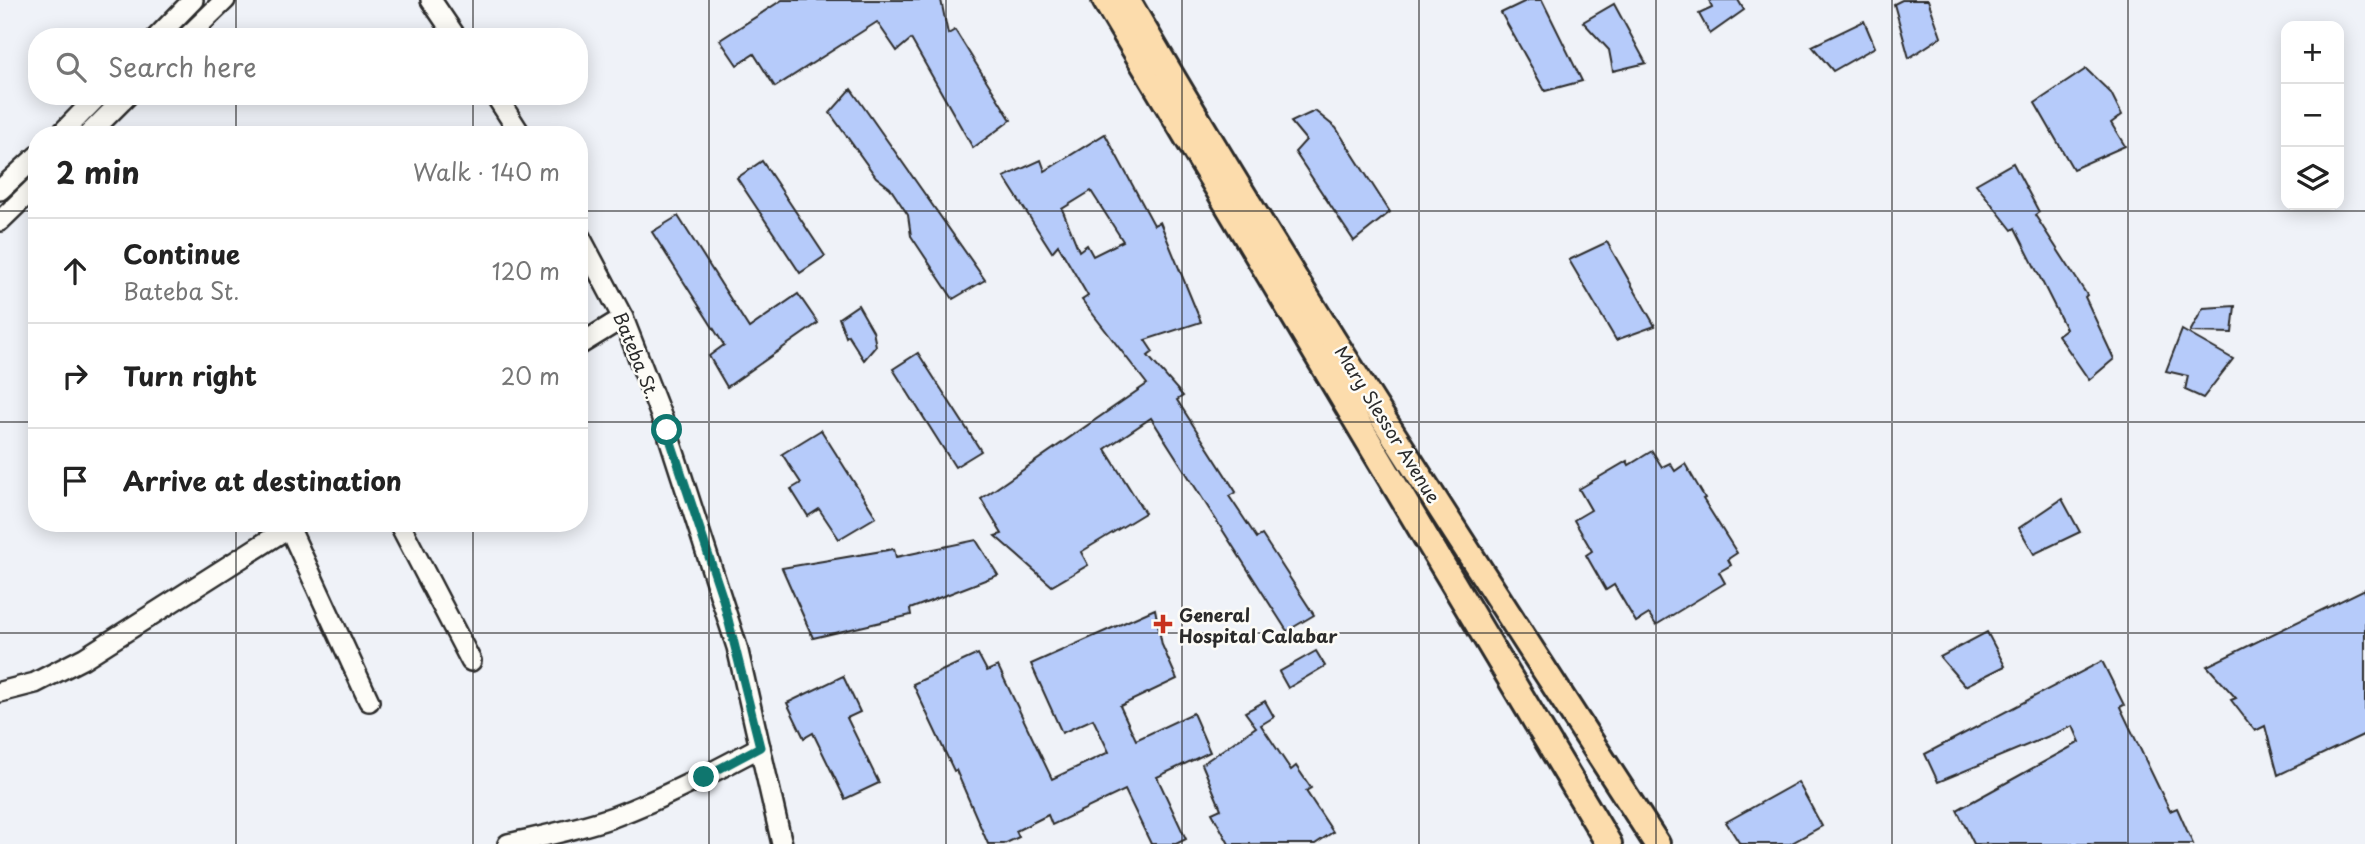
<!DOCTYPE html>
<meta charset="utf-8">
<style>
body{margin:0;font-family:"Playpen Sans",sans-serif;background:#f2f2f2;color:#222}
.controls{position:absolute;right:21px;top:21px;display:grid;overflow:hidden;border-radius:14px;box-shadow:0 4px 18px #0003}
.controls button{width:63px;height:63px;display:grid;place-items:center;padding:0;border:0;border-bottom:2px solid #e0e0e0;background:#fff;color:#222;font:35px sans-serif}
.stop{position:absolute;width:21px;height:21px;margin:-16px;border:5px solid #0f766e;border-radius:50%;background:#fff}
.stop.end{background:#0f766e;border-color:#fff;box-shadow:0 2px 7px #0008}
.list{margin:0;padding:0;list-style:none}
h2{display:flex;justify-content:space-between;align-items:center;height:91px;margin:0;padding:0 28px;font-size:30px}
h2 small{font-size:23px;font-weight:400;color:#767676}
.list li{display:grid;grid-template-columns:46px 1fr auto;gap:21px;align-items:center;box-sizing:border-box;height:105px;padding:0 28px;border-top:2px solid #e0e0e0}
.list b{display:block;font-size:26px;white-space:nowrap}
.list p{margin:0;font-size:23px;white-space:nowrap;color:#767676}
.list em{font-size:23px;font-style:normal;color:#767676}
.icon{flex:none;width:38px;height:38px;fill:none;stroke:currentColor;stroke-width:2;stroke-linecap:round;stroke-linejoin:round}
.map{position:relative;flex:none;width:2365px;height:844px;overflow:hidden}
.search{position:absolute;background:#fff;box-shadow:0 4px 18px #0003;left:28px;top:28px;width:560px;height:77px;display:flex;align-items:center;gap:18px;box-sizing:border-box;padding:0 24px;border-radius:28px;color:#767676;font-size:26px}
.panel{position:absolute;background:#fff;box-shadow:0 4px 18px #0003;left:28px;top:126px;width:560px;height:406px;border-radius:28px}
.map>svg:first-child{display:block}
.building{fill:#b6cbfa;stroke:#2b2b2b;stroke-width:2;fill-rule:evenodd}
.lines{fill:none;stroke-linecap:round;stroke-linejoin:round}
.minor-casing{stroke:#2b2b2b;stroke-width:24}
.major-casing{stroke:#2b2b2b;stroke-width:30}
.minor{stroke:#fdfcf7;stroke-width:19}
.major{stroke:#fcdcac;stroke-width:24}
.route{stroke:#0f766e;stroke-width:9}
.grid{fill:none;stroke:#2b2b2b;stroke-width:2;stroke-opacity:0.55}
.poi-dot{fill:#c8321e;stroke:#fdfcf7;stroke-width:2.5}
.labels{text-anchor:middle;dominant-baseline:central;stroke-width:5;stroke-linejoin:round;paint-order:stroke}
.street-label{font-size:18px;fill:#2b2b2b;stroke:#fdfcf7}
.poi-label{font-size:18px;font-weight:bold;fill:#2b2b2b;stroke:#fdfcf7;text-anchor:start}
</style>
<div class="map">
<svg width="2365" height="844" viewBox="0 0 2365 844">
<rect width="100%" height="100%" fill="#eff2f8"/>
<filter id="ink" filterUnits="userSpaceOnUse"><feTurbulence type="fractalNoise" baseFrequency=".0143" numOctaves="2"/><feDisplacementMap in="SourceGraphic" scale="14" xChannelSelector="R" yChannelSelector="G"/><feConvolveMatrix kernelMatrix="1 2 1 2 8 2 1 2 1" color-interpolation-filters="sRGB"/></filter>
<g filter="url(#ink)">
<g class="building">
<path d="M782,0H941L948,34L955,30L1011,120L973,148L911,39L897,51L877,22L775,87L754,54L737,65L720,40Z"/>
<path d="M1528,0H1542L1582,81L1545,91L1501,13Z"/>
<path d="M1709,0H1738L1744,10L1710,34L1699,14L1712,8Z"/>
<path d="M1902,0H1928L1941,37L1909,58L1894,4Z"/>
<path d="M1614,4L1646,63L1613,71L1609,50L1583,22Z"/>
<path d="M1864,21L1875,47L1833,71L1812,46Z"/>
<path d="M2086,69L2111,93L2122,115L2111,123L2125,146L2073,169L2035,103Z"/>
<path d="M851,89L985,280L953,299L911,236L908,215L890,188L876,177L830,113Z"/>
<path d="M1315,111L1336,128L1390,212L1354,241L1295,152L1306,140L1291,122Z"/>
<path d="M1105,134L1154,225L1160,222L1201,322L1145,340L1153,352L1148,356L1183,396L1177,400L1236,492L1229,496L1257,538L1262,535L1314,615L1287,631L1151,418L1105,449L1145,513L1081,552L1088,565L1052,586L995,536L1002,534L981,499L1147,384L1082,300L1088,296L1058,245L1052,252L1004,177L1041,160L1045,171ZM1091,191L1123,241L1093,256L1087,245L1079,251L1062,209Z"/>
<path d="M762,161L825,256L800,273L737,178Z"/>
<path d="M2013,163L2039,212L2035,215L2087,295L2085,297L2114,359L2089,380L2058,335L2066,329L2015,228L2012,230L1976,184Z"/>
<path d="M678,216L749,328L798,294L818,323L727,387L709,356L724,345L652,232Z"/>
<path d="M1607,242L1655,326L1616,340L1569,260Z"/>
<path d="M858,305L873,331L876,346L864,360L848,335L846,337L839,318Z"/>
<path d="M2235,306L2232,333L2190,332L2203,308Z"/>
<path d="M2182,330L2233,359L2203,398L2185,390L2188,376L2166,371Z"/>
<path d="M918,353L981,451L955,467L893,369Z"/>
<path d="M821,430L876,517L839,539L819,509L808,516L791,489L801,483L782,454Z"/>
<path d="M1652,451L1662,467L1670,463L1675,471L1685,464L1705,498L1703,499L1737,553L1728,559L1731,565L1719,572L1725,583L1656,625L1649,614L1636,622L1614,585L1606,590L1586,555L1592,551L1574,520L1591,510L1579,489L1627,461L1629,465Z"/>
<path d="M2062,499L2080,532L2034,554L2019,528Z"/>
<path d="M976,540L998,575L910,609L911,615L813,638L782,568L894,549L896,557Z"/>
<path d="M2365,589V734L2278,775L2265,726L2255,731L2231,700L2236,698L2207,666Z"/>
<path d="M1155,609L1162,645L1177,679L1120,706L1136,740L1193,713L1210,752L1157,777L1186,839L1176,844H1151L1125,790L1052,825L1048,815L1016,831L1019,837L1004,844H988L956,770L954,771L913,684L978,654L987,671L998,666L1052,779L1109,752L1093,719L1062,733L1031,664Z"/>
<path d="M1987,632L2005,666L1965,686L1940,657Z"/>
<path d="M1316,651L1325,666L1288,688L1279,672Z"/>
<path d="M2102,661L2124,705L2120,707L2170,811L2177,808L2193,844H1974L1957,810L2080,742L2073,726L1938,782L1925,754Z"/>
<path d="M843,676L860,712L847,718L879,783L845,799L813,733L804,738L787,703Z"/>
<path d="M1265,701L1274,717L1261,725L1291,770L1296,766L1311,788L1306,791L1333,832L1315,844H1229L1212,813L1221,809L1202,764L1256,727L1245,712Z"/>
<path d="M1798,782L1822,826L1790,844H1740L1726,822Z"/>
</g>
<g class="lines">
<defs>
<g id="minor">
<path d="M431,0L456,37"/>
<path d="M157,37L193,0"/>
<path d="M187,37L225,0"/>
<path d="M496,96L521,135"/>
<path d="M60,135L98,96"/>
<path d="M88,135L127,96"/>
<path d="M0,190L37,156"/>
<path d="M0,221L37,185"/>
<path d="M579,235L623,318L667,431L737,647L782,844"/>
<path d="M579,345L623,318"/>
<path d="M399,523L471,661"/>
<path d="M289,527L369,701"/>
<path d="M0,692L35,683L84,658L296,523"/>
<path d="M508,844C543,836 579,829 613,817C664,798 713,772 760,747"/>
</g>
<g id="major">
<path d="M1105,0L1609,844"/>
<path d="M1127,0C1294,287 1477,565 1657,844"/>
</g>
</defs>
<use href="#minor" class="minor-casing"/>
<use href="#major" class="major-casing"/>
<use href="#minor" class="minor"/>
<use href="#major" class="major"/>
</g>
</g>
<g class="lines" filter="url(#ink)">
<path class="route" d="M667,430L723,599L760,747L704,777"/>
</g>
<path class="grid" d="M236,0V37M473,0V37M709,0V844M946,0V844M1182,0V844M1419,0V844M1656,0V844M1892,0V844M2128,0V844M236,96V135M473,96V135M0,211H37M579,211H2365M0,422H37M579,422H2365M236,523V844M473,523V844M0,633H2365"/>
<path class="poi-dot" d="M1159.5 613.5h7v7h7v7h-7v7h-7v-7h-7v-7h7z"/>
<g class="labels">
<g class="street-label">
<text transform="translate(637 355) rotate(68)">Bateba St.</text>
<text transform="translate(1388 424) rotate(58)">Mary Slessor Avenue</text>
</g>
<g class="poi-label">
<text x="1179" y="614">General<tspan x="1179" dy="21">Hospital Calabar</tspan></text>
</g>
</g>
</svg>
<div class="controls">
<button>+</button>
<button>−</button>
<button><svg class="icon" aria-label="layers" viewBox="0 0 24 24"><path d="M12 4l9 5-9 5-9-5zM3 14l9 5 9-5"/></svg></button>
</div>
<div class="stop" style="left:667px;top:430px"></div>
<div class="stop end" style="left:704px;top:777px"></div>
<div class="search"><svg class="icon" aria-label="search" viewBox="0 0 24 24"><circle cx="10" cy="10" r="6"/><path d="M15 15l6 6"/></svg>Search here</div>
<section class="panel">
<h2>2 min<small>Walk · 140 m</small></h2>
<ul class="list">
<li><svg class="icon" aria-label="ahead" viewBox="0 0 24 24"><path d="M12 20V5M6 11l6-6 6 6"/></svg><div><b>Continue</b><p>Bateba St.</p></div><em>120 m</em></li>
<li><svg class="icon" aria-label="right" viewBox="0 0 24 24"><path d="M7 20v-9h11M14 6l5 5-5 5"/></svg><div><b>Turn right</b></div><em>20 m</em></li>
<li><svg class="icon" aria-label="arrive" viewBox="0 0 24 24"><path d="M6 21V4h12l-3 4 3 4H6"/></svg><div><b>Arrive at destination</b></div></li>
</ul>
</section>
</div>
